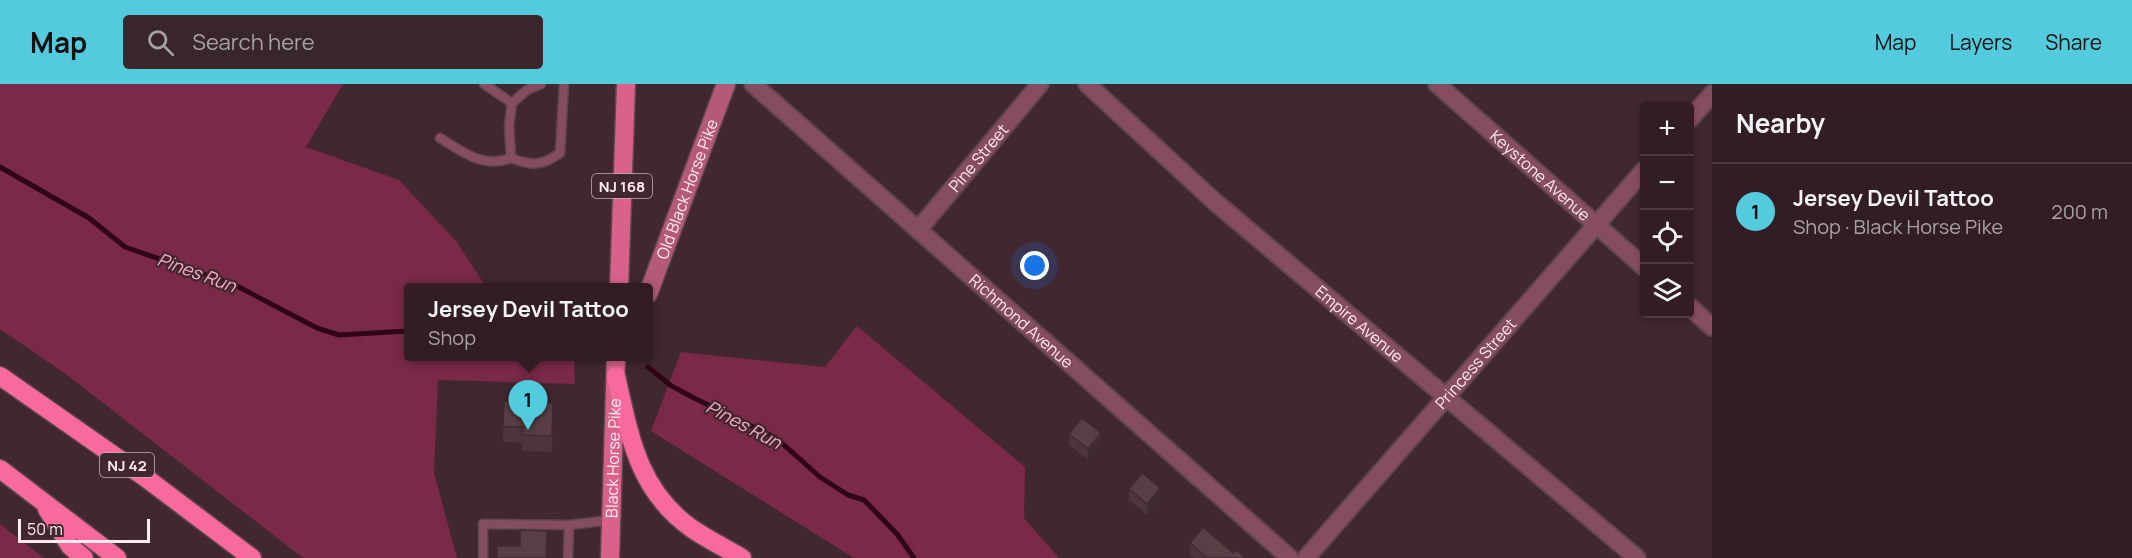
<!DOCTYPE html>
<meta charset="utf-8">
<style>
body{margin:0;font-family:Manrope,sans-serif;background:#39262b;color:#f1f3f6}
.controls{position:absolute;right:18px;top:18px;display:grid;overflow:hidden;border-radius:6px;box-shadow:0 2px 4px #0004}
.controls button{width:54px;height:54px;display:grid;place-items:center;padding:0;border:0;border-bottom:2px solid #4c3b41;background:#311d23;color:#f1f3f6;font:30px sans-serif}
.scale{position:absolute;left:18px;bottom:15px;width:132px;box-sizing:border-box;padding-left:6px;border:3px solid #fdebf0;border-top:0;font-size:16px;line-height:21px;white-space:nowrap;color:#fdebf0;-webkit-text-stroke:4px #41272f;paint-order:stroke}
.you{position:absolute;left:1035px;top:182px;width:21px;height:21px;margin:-15px;border:4px solid #fff;border-radius:50%;background:#1a73e8;box-shadow:0 0 0 9px #1a73e833}
.badge{display:grid;place-items:center;width:39px;height:39px;border-radius:50%;background:#54cadd;color:#111;font-size:20px;font-weight:700}
.pin{position:absolute;translate:-50% -50px;filter:drop-shadow(0 2px 3px #0008)}
.pin::after{content:'';position:absolute;top:32px;width:21px;height:18px;background:inherit;clip-path:polygon(0 0,100% 0,50% 100%)}
.popup{position:absolute;left:404px;top:199px;width:249px;height:78px;box-sizing:border-box;display:grid;place-content:center;border-radius:6px;background:#311d23;filter:drop-shadow(0 2px 4px #0005);font-size:20px;white-space:nowrap;color:#a8a2a6}
.popup b{font-size:22px;color:#f1f3f6}
.popup::after{content:'';position:absolute;left:50%;top:100%;margin-left:-12px;border:12px solid transparent;border-top-color:#311d23}
.list{margin:0;padding:0;list-style:none}
h2{display:flex;justify-content:space-between;align-items:center;height:78px;margin:0;padding:0 24px;font-size:26px}
h2 small{font-size:20px;font-weight:400;color:#a8a2a6}
.list li{display:grid;grid-template-columns:39px 1fr auto;gap:18px;align-items:center;box-sizing:border-box;height:96px;padding:0 24px;border-top:2px solid #4c3b41}
.list b{display:block;font-size:22px;white-space:nowrap}
.list p{margin:0;font-size:20px;white-space:nowrap;color:#a8a2a6}
.list em{font-size:20px;font-style:normal;color:#a8a2a6}
.icon{flex:none;width:33px;height:33px;fill:none;stroke:currentColor;stroke-width:2;stroke-linecap:round;stroke-linejoin:round}
.map{position:relative;flex:none;width:1712px;height:474px;overflow:hidden}
header{display:flex;align-items:center;gap:36px;box-sizing:border-box;height:84px;padding:0 30px;background:#54cadd;color:#111}
header strong{font-size:28px}
nav{display:flex;gap:33px;margin-inline-start:auto;font-size:21px}
.search{width:420px;height:54px;background:#39262b;display:flex;align-items:center;gap:15px;box-sizing:border-box;padding:0 21px;border-radius:6px;color:#a8a2a6;font-size:22px}
main{display:flex}
aside{flex:1;background:#311d23}
.map>svg:first-child{display:block}
.green{fill:#7a2948}
.lines{fill:none;stroke-linecap:round;stroke-linejoin:round}
.stream{stroke:#310518;stroke-width:5}
.lane-casing{stroke:#5f464e;stroke-width:11}
.street-casing{stroke:#5f464e;stroke-width:20}
.secondary-casing{stroke:#5f464e;stroke-width:21}
.primary-casing{stroke:#5f464e;stroke-width:21}
.highway-casing{stroke:#5f464e;stroke-width:21}
.lane{stroke:#864c5f;stroke-width:8}
.street{stroke:#864c5f;stroke-width:16}
.secondary{stroke:#b55979;stroke-width:18}
.primary{stroke:#d8628c;stroke-width:18}
.highway{stroke:#f8699e;stroke-width:18}
.wall{fill:#4d353c}
.shaded-wall{fill:#3f2b31}
.building{fill:#5a3e46;stroke:#3f2b31;stroke-width:1.5}
.labels{text-anchor:middle;dominant-baseline:central;stroke-width:4.5;stroke-linejoin:round;paint-order:stroke}
.shield{fill:#41272f;stroke:#c5b0b6;stroke-width:1.5}
.shield-label{font-size:15px;font-weight:bold;fill:#fdebf0}
.street-label{font-size:16px;fill:#fdebf0;stroke:#41272f}
.water-label{font-size:18px;font-style:italic;fill:#f7acc3;stroke:#41272f}
</style>
<header>
<strong>Map</strong>
<div class="search"><svg class="icon" aria-label="search" viewBox="0 0 24 24"><circle cx="10" cy="10" r="6"/><path d="M15 15l6 6"/></svg>Search here</div>
<nav><a>Map</a><a>Layers</a><a>Share</a></nav>
</header>
<main>
<div class="map">
<svg width="1712" height="474" viewBox="0 0 1712 474">
<rect width="100%" height="100%" fill="#41272f"/>
<g class="green">
<path d="M0,0H343L306,63L399,96L456,157L486,203L408,204V272L574,273L575,300L438,296L434,389L457,474H303L67,291L0,245Z"/>
<path d="M857,242L1025,383L1024,434L1059,474H854L651,347L681,268L825,283Z"/>
<path d="M0,440L44,474H0Z"/>
</g>
<g class="lines">
<g class="stream">
<path d="M0,83L89,134L125,163L235,201L317,244L339,251L408,247"/>
<path d="M648,283L670,301L694,314L776,354L820,393L848,411L864,416L897,450L914,474"/>
</g>
<defs>
<g id="lane">
<path d="M484,0L512,19"/>
<path d="M541,0L527,6L512,19L509,42L511,74C531,82 542,82 560,69L564,0"/>
<path d="M440,54C463,68 484,85 511,74"/>
<path d="M483,474V440L569,441"/>
<path d="M568,474L569,441L611,436"/>
</g>
<g id="street">
<path id="s1" d="M753,0L1290,474"/>
<path id="s2" d="M1087,0L1215,118L1637,474"/>
<path id="s3" d="M1437,0L1644,183"/>
<path d="M1690,35L1712,10"/>
<path id="s4" d="M918,146L1040,0"/>
<path d="M1690,223L1712,243"/>
<path id="s5" d="M1306,474L1644,86"/>
</g>
<g id="secondary">
<path id="s6" d="M648,210L726,0"/>
</g>
<g id="primary">
<path d="M619,204L626,0"/>
<path id="s7" d="M610,474L616,272"/>
</g>
<g id="highway">
<path d="M0,292L146,394L252,474"/>
<path d="M616,292C630,352 637,405 691,444C707,455 725,464 742,474"/>
<path d="M0,385L117,474"/>
<path d="M47,425L70,462L84,474"/>
</g>
</defs>
<use href="#lane" class="lane-casing"/>
<use href="#street" class="street-casing"/>
<use href="#secondary" class="secondary-casing"/>
<use href="#primary" class="primary-casing"/>
<use href="#highway" class="highway-casing"/>
<use href="#lane" class="lane"/>
<use href="#street" class="street"/>
<use href="#secondary" class="secondary"/>
<use href="#primary" class="primary"/>
<use href="#highway" class="highway"/>
</g>
<g class="wall">
<path d="M504,317L553,335L552,368L522,367V359L503,358Z"/>
<path d="M1069,350L1101,360L1088,376L1069,361Z"/>
<path d="M1129,405L1160,415L1147,431L1129,416Z"/>
<path d="M1190,459L1233,469L1245,474H1194L1190,470Z"/>
</g>
<g class="shaded-wall">
<path d="M1101,349V360L1088,376V365Z"/>
<path d="M1160,404V415L1147,431V420Z"/>
</g>
<g class="building">
<path d="M504,317L553,319L552,352L522,351L523,343H503Z"/>
<path d="M1082,334L1101,349L1088,365L1069,350Z"/>
<path d="M1142,389L1160,404L1147,420L1129,405Z"/>
<path d="M1203,443L1233,469L1237,466L1245,474H1207L1190,459Z"/>
<path d="M520,446L547,447L546,474H497V462H520Z"/>
</g>
<g class="labels">
<g class="shield">
<rect x="592" y="90" width="60" height="24" rx="4.5"/>
<rect x="100" y="369" width="54" height="24" rx="4.5"/>
</g>
<g class="shield-label">
<text x="622" y="102">NJ 168</text>
<text x="127" y="381">NJ 42</text>
</g>
<g class="street-label">
<text stroke="none"><textPath href="#s4" startOffset="94">Pine Street</textPath></text>
<text stroke="none"><textPath href="#s3" startOffset="138">Keystone Avenue</textPath></text>
<text stroke="none"><textPath href="#s6" startOffset="112">Old Black Horse Pike</textPath></text>
<text stroke="none"><textPath href="#s1" startOffset="358">Richmond Avenue</textPath></text>
<text stroke="none"><textPath href="#s2" startOffset="363">Empire Avenue</textPath></text>
<text stroke="none"><textPath href="#s5" startOffset="258">Princess Street</textPath></text>
<text stroke="none"><textPath href="#s7" startOffset="100">Black Horse Pike</textPath></text>
</g>
<g class="water-label">
<text transform="translate(197 188) rotate(20)">Pines Run</text>
<text transform="translate(744 340) rotate(28)">Pines Run</text>
</g>
</g>
</svg>
<div class="controls">
<button>+</button>
<button>−</button>
<button><svg class="icon" aria-label="locate" viewBox="0 0 24 24"><circle cx="12" cy="12" r="6"/><path d="M12 2v4M12 18v4M2 12h4M18 12h4"/></svg></button>
<button><svg class="icon" aria-label="layers" viewBox="0 0 24 24"><path d="M12 4l9 5-9 5-9-5zM3 14l9 5 9-5"/></svg></button>
</div>
<div class="scale">50 m</div>
<div class="you"></div>
<div class="pin badge" style="left:528px;top:346px">1</div>
<div class="popup"><b>Jersey Devil Tattoo</b>Shop</div>
</div>
<aside>
<h2>Nearby<small></small></h2>
<ul class="list">
<li><span class="badge">1</span><div><b>Jersey Devil Tattoo</b><p>Shop · Black Horse Pike</p></div><em>200 m</em></li>
</ul>
</aside>
</main>
